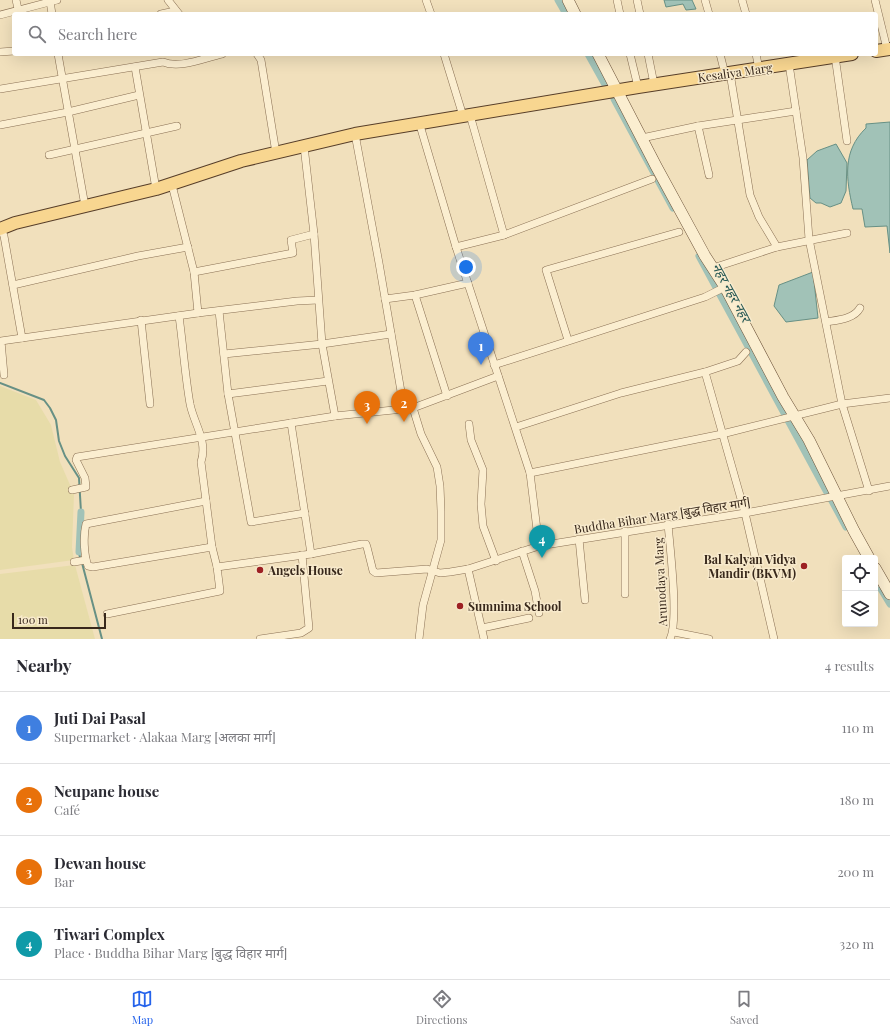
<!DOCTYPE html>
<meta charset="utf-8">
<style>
body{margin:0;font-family:"Playfair Display","Noto Sans Devanagari",serif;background:#f7f7f7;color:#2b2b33}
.controls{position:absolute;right:12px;bottom:12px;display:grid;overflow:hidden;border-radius:4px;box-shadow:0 4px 16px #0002}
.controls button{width:36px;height:36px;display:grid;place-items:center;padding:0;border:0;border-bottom:1px solid #e1e1e2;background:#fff;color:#2b2b33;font:20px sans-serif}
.scale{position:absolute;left:12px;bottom:10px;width:94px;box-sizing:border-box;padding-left:4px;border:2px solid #38281b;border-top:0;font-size:11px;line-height:14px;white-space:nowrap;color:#38281b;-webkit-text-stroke:3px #f8eacc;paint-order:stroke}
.you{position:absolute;left:466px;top:267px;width:14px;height:14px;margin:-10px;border:3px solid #fff;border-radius:50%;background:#1a73e8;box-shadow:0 0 0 6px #1a73e833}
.badge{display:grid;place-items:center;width:26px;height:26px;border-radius:50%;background:#2563eb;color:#fff;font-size:13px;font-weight:700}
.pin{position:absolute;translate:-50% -33px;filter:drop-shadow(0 1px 2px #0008)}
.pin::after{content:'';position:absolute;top:21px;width:14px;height:12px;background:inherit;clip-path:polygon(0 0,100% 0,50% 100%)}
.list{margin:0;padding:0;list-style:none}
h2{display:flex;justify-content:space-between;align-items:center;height:52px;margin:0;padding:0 16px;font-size:17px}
h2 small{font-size:13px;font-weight:400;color:#7c7c81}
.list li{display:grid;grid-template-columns:26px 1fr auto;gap:12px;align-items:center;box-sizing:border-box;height:72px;padding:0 16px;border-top:1px solid #e1e1e2}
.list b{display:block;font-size:15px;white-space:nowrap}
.list p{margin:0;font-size:13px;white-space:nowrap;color:#7c7c81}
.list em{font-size:13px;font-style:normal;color:#7c7c81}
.icon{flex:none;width:22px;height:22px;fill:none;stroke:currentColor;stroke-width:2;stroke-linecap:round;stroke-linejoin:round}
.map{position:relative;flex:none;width:890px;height:639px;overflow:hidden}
.search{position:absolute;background:#fff;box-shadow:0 4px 16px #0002;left:12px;right:12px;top:12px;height:44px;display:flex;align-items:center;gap:10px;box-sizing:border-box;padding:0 14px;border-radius:4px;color:#7c7c81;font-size:15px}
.sheet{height:340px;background:#fff}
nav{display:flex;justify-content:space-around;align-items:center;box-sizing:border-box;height:56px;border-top:1px solid #e1e1e2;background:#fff;font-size:11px;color:#7c7c81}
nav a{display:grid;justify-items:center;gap:2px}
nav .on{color:#2563eb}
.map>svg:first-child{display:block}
.farmland{fill:#e7dca9}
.water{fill:#a1c2b7;stroke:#679085}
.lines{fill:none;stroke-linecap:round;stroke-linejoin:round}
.stream{stroke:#679085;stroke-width:2}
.canal{stroke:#a1c2b7;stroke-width:7}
.street-casing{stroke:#8a7054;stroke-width:8}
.secondary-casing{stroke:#6b5138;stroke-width:12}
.primary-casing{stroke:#573e29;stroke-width:14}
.street{stroke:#fbeed0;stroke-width:7}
.secondary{stroke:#fbeed0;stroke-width:11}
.primary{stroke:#f8d690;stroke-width:12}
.poi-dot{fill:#9d2023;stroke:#f8eacc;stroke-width:1.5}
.labels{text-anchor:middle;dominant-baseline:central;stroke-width:3;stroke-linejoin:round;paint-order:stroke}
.street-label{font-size:12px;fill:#38281b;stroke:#f8eacc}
.poi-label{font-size:12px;font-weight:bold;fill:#38281b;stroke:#f8eacc;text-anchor:start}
.water-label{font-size:13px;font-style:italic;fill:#285955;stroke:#f8eacc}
</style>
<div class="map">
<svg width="890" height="639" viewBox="0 0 890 639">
<rect width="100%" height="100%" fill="#f1e0bc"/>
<g class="farmland">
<path d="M0,386L36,400L51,425L60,462L74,494L72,547L74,560L0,570Z"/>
<path d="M75,565L95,639H0V574Z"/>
</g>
<g class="water">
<path d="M664,0H692L696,9L686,10L683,4L666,7Z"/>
<path d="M890,122V253L887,226L865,227L862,209H853C846,179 842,151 866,128V124Z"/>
<path d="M836,144L847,163L846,191L841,203L830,207L821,203H816L810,198L807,160L817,151Z"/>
<path d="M813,272L818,318L786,322L774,306L779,285Z"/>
</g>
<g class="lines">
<g class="stream">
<path d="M0,383L44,400L50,408L56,420L59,441L65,456L79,478L81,512"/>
<path d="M79,552L80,558"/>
<path d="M82,563L102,639"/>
</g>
<g class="canal">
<path d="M558,0L566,14"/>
<path d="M588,54L608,90"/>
<path d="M614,99L673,208"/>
<path d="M699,256L829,496"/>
<path d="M832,501L846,527"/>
<path d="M79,552L81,512"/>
<path d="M881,589L890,604"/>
</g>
<defs>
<g id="street">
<path d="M16,0L18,9"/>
<path d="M168,0L179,14"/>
<path d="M426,0L431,14"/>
<path d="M617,0L620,14"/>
<path d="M637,0L640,14"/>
<path d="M705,0L709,14"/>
<path d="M742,0L746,14"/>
<path d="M875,0L887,49"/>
<path d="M50,1L52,14"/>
<path d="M161,14L175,11"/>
<path d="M0,15L57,0"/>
<path d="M0,52L14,51"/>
<path d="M58,54L85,206"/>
<path d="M257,54L261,60L276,153"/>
<path d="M444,54L463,116"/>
<path d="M630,54L638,87"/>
<path d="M648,54L654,84"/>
<path d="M720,54L725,74"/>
<path d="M756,54L759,69"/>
<path d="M835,56L847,141"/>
<path d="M789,64L803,158L809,239L842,404L869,491"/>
<path d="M135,67L156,189"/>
<path d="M730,73L750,195L759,217L777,247"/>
<path d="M0,89L163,62C180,69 204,58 222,54"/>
<path d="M470,115L504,235"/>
<path d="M419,122L456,247L530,473L539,546"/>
<path d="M0,125L68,112L139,95"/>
<path d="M698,126L709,175"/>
<path d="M355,134L379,263L404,409"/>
<path d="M642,138L698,126L796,111"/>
<path d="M304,146L314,234L322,344L335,416"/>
<path d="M49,155L177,126"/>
<path d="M172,185L194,272L198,313L297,301L318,300"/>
<path d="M1,229L4,236L22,338"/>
<path d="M456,247L504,235L652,179"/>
<path d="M713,268L777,247L847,233"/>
<path d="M194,272L293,253L291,240L314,234"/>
<path d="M13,285L138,256L188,247"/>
<path d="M415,295L447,396"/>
<path d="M385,299L415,295L468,283"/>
<path d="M219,311L228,394L251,522L305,513"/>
<path d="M179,316C183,345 185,375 190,404C194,424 208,441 201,462L212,547"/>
<path d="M141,320L150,404"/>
<path d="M826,322C838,320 854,319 860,308"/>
<path d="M568,340L546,270L679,232"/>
<path d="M224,354L322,344L391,334"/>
<path d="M494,365L705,297L725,287"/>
<path d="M705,372L745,513L774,639"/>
<path d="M4,375L1,341L198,313"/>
<path d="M228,394L328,381"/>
<path d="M413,408L421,434L437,467L440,486L441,511V540L423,605L419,639"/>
<path d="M291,423L311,554"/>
<path d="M469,424L471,440L483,470L481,504L483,526L496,561"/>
<path d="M516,427L621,393L705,372L738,361L746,352"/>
<path d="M530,473L722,434L842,404L890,398"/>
<path d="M72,490L86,487L85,478L76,460L77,457L335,416L413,408L498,376"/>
<path d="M206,501L86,524C83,536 84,555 88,566L93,567L212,547L217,567"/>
<path d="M668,524C670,548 679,621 670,639"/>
<path d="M625,531V594"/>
<path d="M579,539L585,600"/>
<path d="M522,551L535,591L539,613"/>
<path d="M74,562L86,560"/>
<path d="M468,569L484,639"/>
<path d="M107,614L220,591L217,567L311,554L362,544H366L367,547L373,571L376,573L427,569L440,573L450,572L468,569L539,546L745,513L890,486"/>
<path d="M482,628L529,618"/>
<path d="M674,632L709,639"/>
<path d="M260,639L301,633L309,628L302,555"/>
</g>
<g id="secondary">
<path d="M568,0L575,14"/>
<path d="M598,54L656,166L705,256L725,287L783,397L809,440L854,531L869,558"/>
<path d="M875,568L890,594"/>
</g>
<g id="primary">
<path d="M876,51L890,49"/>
<path d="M0,229L15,223L156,189L241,161L355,134L638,87L852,54"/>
</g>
</defs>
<use href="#street" class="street-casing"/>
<use href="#secondary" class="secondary-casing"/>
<use href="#primary" class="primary-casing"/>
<use href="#street" class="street"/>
<use href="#secondary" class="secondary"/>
<use href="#primary" class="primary"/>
</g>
<g class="poi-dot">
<circle cx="804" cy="566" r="4"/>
<circle cx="260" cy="570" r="4"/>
<circle cx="460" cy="606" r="4"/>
</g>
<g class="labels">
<g class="street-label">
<text transform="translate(735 72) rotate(-8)">Kesaliya Marg</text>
<text transform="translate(662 515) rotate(-9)">Buddha Bihar Marg [बुद्ध विहार मार्ग]</text>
<text transform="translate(660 582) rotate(-93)">Arunodaya Marg</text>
</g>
<g class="poi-label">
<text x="796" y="559" text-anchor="end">Bal Kalyan Vidya<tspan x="796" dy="14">Mandir (BKVM)</tspan></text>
<text x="268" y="570">Angels House</text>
<text x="468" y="606">Sumnima School</text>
</g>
<g class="water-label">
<text transform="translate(732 292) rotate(61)">नहर नहर नहर</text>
</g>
</g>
</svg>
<div class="controls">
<button><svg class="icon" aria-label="locate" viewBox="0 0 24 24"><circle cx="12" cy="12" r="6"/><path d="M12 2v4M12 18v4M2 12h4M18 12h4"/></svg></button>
<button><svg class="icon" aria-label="layers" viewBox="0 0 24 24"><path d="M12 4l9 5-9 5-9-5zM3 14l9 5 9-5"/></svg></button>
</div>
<div class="scale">100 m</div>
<div class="you"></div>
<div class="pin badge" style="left:481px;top:365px;background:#3f7fe0">1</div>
<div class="pin badge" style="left:404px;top:422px;background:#e8710a">2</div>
<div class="pin badge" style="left:367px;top:424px;background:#e8710a">3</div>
<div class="pin badge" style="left:542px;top:558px;background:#0f9aa8">4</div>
<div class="search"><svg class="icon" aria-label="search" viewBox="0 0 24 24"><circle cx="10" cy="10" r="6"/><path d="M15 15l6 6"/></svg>Search here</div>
</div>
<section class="sheet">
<h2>Nearby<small>4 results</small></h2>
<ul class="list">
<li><span class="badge" style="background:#3f7fe0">1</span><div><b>Juti Dai Pasal</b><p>Supermarket · Alakaa Marg [अलका मार्ग]</p></div><em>110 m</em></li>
<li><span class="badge" style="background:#e8710a">2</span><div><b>Neupane house</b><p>Café</p></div><em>180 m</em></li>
<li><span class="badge" style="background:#e8710a">3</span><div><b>Dewan house</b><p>Bar</p></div><em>200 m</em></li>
<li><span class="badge" style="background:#0f9aa8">4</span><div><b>Tiwari Complex</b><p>Place · Buddha Bihar Marg [बुद्ध विहार मार्ग]</p></div><em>320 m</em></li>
</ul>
</section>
<nav>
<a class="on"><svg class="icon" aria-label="map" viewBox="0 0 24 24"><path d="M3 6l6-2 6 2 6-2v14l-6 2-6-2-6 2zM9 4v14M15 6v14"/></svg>Map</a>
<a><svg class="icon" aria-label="directions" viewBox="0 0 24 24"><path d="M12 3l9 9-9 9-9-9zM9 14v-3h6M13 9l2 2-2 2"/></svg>Directions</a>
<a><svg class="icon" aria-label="saved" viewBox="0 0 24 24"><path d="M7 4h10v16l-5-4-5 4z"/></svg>Saved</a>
</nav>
